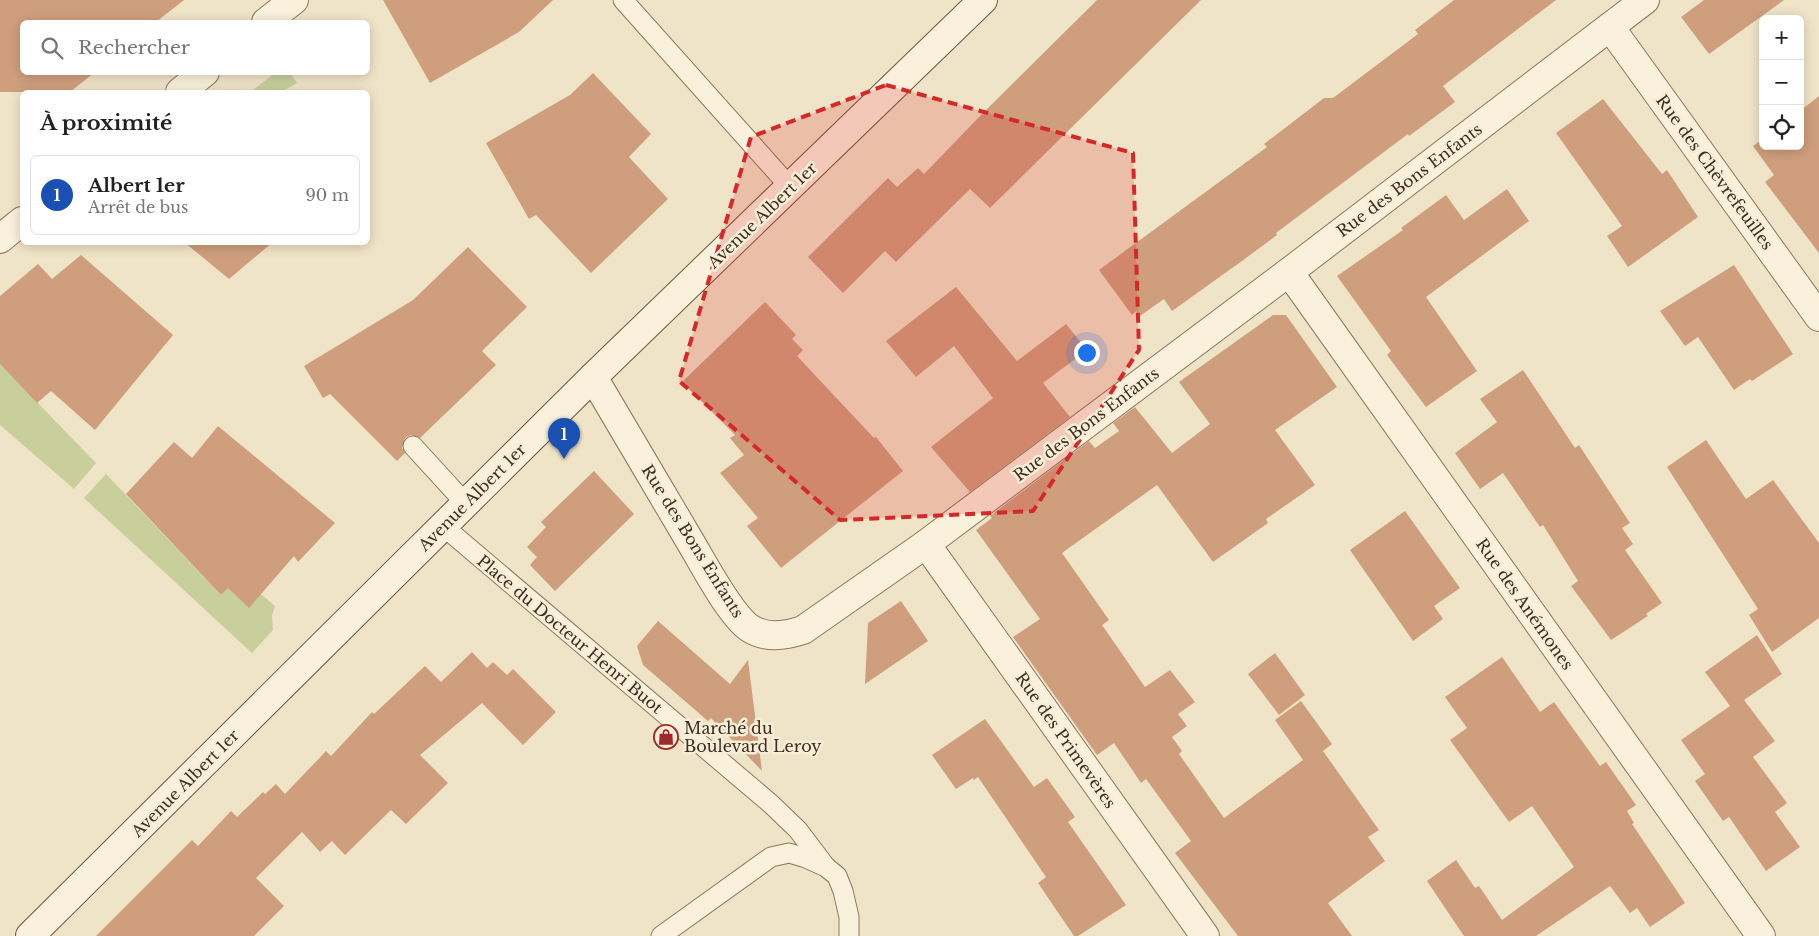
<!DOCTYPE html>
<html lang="fr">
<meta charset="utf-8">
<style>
body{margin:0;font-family:"Libre Baskerville",serif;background:#f6f6f6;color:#222}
.controls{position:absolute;right:15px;top:15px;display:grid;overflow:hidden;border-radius:8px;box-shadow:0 2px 12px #0003}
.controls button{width:45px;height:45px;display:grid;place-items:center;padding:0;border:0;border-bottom:1px solid #e0e0e0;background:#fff;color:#222;font:25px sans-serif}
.you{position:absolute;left:1086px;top:352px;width:18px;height:18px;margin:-12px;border:4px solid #fff;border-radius:50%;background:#1a73e8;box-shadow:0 0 0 8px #1a73e833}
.badge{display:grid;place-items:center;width:32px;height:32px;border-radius:50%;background:#1a73e8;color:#fff;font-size:16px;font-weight:700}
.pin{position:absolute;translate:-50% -41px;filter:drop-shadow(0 1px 2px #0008)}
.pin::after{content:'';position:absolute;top:26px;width:18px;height:15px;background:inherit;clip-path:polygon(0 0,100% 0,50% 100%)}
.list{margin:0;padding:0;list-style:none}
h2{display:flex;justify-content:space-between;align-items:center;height:65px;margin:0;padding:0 20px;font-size:21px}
h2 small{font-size:16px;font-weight:400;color:#767676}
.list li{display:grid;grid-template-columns:32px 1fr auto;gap:15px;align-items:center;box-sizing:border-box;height:80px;margin:0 10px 10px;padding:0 10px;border:1px solid #e0e0e0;border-radius:8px}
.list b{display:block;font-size:19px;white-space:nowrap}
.list p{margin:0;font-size:16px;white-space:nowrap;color:#767676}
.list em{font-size:16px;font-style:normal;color:#767676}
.icon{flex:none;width:28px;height:28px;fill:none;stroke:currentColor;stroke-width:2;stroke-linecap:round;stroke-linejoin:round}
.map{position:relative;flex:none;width:1819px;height:936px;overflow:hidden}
.search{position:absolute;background:#fff;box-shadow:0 2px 12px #0003;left:20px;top:20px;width:350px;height:55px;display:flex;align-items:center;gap:12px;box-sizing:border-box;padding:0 18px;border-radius:8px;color:#767676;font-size:19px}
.panel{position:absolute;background:#fff;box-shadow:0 2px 12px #0003;left:20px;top:90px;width:350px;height:155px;border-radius:8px}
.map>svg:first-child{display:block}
.green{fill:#c9cf9b}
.building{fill:#cf9f7d}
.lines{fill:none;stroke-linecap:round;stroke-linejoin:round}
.lane-casing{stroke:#8d765c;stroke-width:21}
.street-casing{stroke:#8d765c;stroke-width:30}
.secondary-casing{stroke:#6f573f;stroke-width:30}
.lane{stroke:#faf1dc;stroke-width:19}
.street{stroke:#faf1dc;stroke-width:28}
.secondary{stroke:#faf1dc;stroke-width:28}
.marked{fill:#d62828;fill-opacity:0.2;stroke:#d62828;stroke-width:4;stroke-dasharray:10 6;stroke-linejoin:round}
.labels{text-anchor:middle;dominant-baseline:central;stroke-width:5;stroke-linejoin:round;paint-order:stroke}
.street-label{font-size:16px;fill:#3d2e20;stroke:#f7eed8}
.poi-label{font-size:16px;fill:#3d2e20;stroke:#f7eed8;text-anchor:start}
</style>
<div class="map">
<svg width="1819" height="936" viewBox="0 0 1819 936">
<rect width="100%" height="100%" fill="#f0e4c8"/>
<g class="green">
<path d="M275,73H290L297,83L281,92H250Z"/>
<path d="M0,364L96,463L74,489L0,425Z"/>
<path d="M106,474L221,595L228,588L261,594L275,606L272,616L273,630L252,653L84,498Z"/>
</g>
<g class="building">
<path d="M0,0H184L156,22H22V72H95L70,92H0Z"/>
<path d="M383,0H553L519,32L430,83Z"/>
<path d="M1097,0H1201L990,208L970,189L896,262L885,251L843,293L808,257L888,178L897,187L918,168L924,174L983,113Z"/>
<path d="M1454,0H1556L1443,86L1455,102L1409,136L1408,134L1276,233L1277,235L1242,261L1172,311L1164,299L1140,316L1136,311L1132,315L1099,270L1267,147L1264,144L1324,98H1333L1418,34L1415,30Z"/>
<path d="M1704,0H1784L1709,54L1681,17Z"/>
<path d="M593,73L651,134L629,157L668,199L591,273L536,215L529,219L486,143L570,95Z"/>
<path d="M1819,96V253L1765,182L1774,175L1753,146L1763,139V146H1800V111Z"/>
<path d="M1603,99L1662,174L1667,170L1698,217L1628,267L1607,236L1622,226L1556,133Z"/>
<path d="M1507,189L1529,221L1426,297L1477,371L1426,407L1387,355L1391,351L1337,276L1403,230L1401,228L1446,195L1464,220Z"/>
<path d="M184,242H273L229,279Z"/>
<path d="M468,247L527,307L482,351L496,365L420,438L411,435L405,438L402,448L405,453L397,461L330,394L323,398L304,366L413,300Z"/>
<path d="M81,255L173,335L95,430L51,391L37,403L0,364V296L38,264L52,279Z"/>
<path d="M1734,265L1793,354L1752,381L1750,379L1734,390L1698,337L1685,346L1660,311Z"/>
<path d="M956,287L1017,361L1066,324L1087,350L1043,383L1070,417L970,492L931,447L993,398L954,346L916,377L886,341Z"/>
<path d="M765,302L796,335L792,339L803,350L797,356L874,438L876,437L903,471L781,568L747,526L758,518L720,473L744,455L730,438L735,435L682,382Z"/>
<path d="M1273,315H1286L1337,387L1275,430L1315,485L1266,519L1268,523L1213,562L1157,485L1062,553L1109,620L1102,625L1145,687L1170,670L1195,702L1178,714L1187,726L1172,737L1182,751L1179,754L1224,818L1303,760L1275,720L1301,701L1332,744L1323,751L1379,830L1368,837L1385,861L1328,903L1352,936H1238L1175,853L1191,841L1146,779L1141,783L1114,743L1097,755L1013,637L1040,619L976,530L992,518L990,516L1089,441L1095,448L1119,431L1113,423L1135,407L1172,453L1210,424L1179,382Z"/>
<path d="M1523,370L1575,448L1579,445L1630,523L1622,528L1633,544L1625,550L1662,603L1646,614L1648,616L1611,640L1571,586L1578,581L1543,525L1540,527L1503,473L1480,489L1455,453L1497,422L1480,399Z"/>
<path d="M218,426L335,523L298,562L294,556L249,608L228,588L221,595L126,494L174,442L192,458Z"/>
<path d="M1706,440L1746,499L1773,480L1819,543V618L1772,652L1749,615L1758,609L1667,467Z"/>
<path d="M594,471L634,514L555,591L530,565L537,557L527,547L546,527L541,522Z"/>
<path d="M1405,511L1460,588L1434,606L1443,619L1413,641L1350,550Z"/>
<path d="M901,601L928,641L865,684L868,623Z"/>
<path d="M658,621L730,684L748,660L762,771L711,718L708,721L643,665L637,646Z"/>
<path d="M1757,635L1782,674L1744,700L1775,741L1753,757L1787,803L1775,812L1800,847L1766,871L1729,817L1723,821L1695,781L1705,774L1681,740L1730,706L1705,672Z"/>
<path d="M472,652L487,668L493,662L507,675L513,669L556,712L523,745L482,703L420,755L448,783L406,824L391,810L345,855L332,841L320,852L302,832L256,878L284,906L254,936H96L192,840L198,846L231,811L237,817L263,792L265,794L276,784L285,794L326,751L331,756L372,712L374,714L425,666L441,682Z"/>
<path d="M1275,653L1305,695L1279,715L1248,674Z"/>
<path d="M1502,657L1540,712L1554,702L1600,766L1606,762L1636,805L1627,811L1634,823L1632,824L1685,903L1650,927L1637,908L1630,913L1610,886L1536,936H1464L1427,881L1456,860L1475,888L1479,886L1502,920L1574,867L1532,806L1509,822L1450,740L1467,728L1445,697Z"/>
<path d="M985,719L1034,787L1047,778L1075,817L1068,822L1126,905L1078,936H1074L1038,883L1046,877L978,777L974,780L973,778L956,789L932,755Z"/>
</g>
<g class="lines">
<defs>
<g id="lane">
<path d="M623,0L790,187"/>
<path d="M413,446L466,504"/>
<path d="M443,526L771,804L798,830L826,867"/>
<path d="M661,936L771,857L789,853L806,858L826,867L837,876L843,891L849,917V936"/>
</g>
<g id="street">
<path d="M266,22L294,0"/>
<path d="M1610,27L1819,317"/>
<path d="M180,92L205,72"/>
<path d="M0,239L22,221"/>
<path d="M1289,272L1761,936"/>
<path d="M593,377C627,434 660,491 694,548C706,569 730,613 748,627C765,639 784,636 803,630L926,544L1289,272L1645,0"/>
<path d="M926,544L1205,936"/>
</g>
<path id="secondary" d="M30,936L593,377L983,0"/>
</defs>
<use href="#lane" class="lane-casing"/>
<use href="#street" class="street-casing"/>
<use href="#secondary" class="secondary-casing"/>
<use href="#lane" class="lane"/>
<use href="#street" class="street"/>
<use href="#secondary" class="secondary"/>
</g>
<path class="marked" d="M886,85L1133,153L1139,350L1033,511L840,520L679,381L751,137Z"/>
<defs>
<symbol id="shop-ring" viewBox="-11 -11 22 22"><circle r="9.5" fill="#f7eed8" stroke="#9e2a2b" stroke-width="1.5"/><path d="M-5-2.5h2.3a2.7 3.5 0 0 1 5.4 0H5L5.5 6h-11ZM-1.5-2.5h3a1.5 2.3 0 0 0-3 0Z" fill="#9e2a2b"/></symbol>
</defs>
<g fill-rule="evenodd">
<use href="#shop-ring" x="652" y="723" width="28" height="28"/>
</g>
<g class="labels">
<g class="street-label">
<text transform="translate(1715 172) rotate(54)">Rue des Chèvrefeuilles</text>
<text transform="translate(1409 180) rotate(-37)">Rue des Bons Enfants</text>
<text transform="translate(762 215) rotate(-44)">Avenue Albert 1er</text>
<text transform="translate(1086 424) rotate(-37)">Rue des Bons Enfants</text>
<text transform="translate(472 497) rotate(-45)">Avenue Albert 1er</text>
<text transform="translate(693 541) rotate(58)">Rue des Bons Enfants</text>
<text transform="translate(1525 604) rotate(55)">Rue des Anémones</text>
<text transform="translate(570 634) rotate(40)">Place du Docteur Henri Buot</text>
<text transform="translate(1066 740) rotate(55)">Rue des Primevères</text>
<text transform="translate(185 783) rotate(-45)">Avenue Albert 1er</text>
</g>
<g class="poi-label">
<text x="684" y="728">Marché du<tspan x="684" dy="18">Boulevard Leroy</tspan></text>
</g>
</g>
</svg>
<div class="controls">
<button>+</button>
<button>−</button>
<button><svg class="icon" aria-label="locate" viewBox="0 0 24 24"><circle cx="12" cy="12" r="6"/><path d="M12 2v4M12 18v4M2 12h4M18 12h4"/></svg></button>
</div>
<div class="you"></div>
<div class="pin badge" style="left:564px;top:459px;background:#1a4fb4">1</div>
<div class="search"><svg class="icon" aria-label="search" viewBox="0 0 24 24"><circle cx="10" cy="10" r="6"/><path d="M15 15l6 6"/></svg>Rechercher</div>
<section class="panel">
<h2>À proximité<small></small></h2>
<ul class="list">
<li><span class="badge" style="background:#1a4fb4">1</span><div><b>Albert 1er</b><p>Arrêt de bus</p></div><em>90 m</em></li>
</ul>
</section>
</div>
